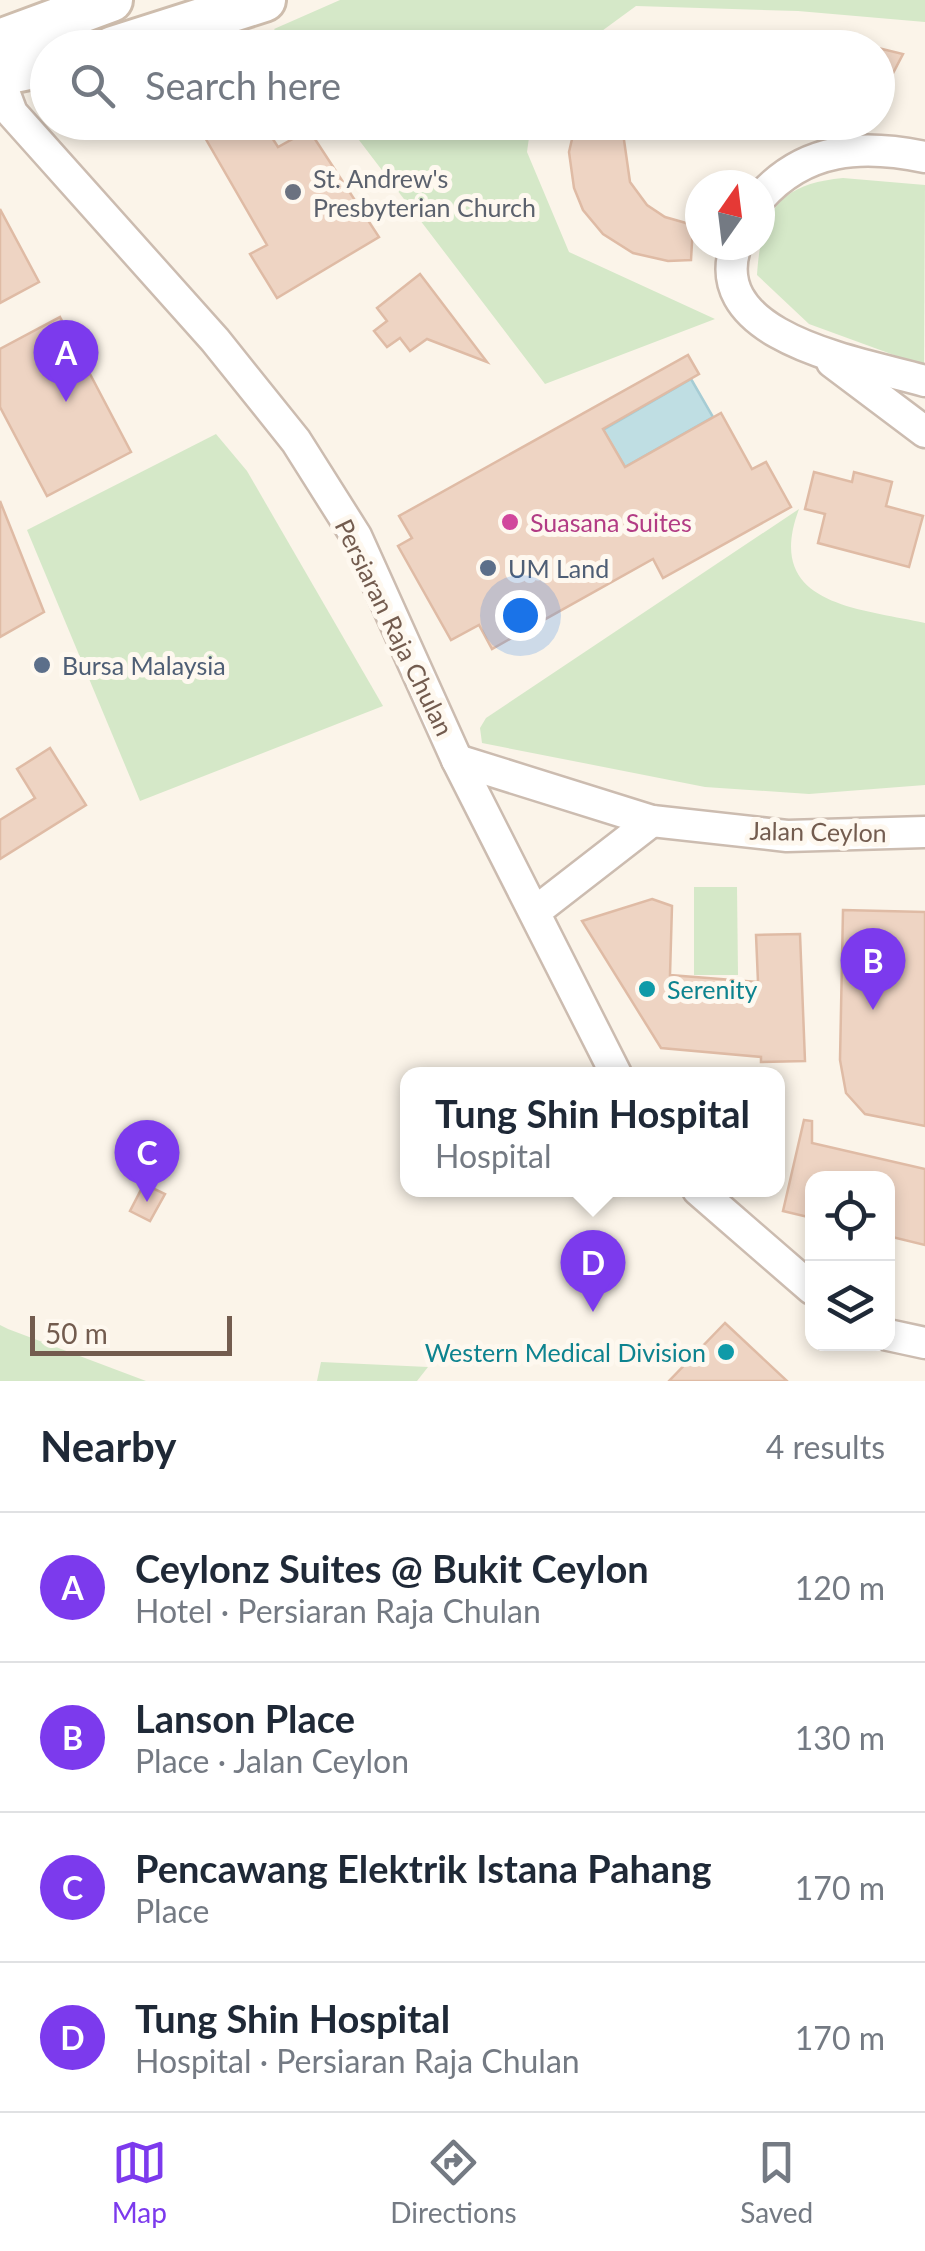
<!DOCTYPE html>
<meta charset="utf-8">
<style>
body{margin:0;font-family:Lato,sans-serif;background:#f6f6f7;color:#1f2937}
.controls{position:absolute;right:30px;bottom:30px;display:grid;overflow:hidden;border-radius:20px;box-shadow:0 5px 15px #0003}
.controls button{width:90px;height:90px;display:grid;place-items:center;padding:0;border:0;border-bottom:2px solid #e0e1e3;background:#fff;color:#1f2937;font:50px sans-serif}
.compass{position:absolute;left:685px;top:170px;width:90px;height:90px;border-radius:50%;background:#fff;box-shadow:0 5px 15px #0003;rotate:14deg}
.scale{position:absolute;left:30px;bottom:25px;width:202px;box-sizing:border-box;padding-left:10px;border:5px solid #735c4f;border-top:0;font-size:28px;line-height:35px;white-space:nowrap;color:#735c4f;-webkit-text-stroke:8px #fef8ef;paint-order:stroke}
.you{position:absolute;left:520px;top:615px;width:35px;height:35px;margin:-25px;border:8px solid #fff;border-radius:50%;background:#1a73e8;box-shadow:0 0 0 15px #1a73e833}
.badge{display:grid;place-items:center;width:65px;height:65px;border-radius:50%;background:#7c3aed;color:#fff;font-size:32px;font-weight:700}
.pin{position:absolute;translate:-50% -82px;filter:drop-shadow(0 2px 5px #0008)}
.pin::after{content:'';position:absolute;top:52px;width:35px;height:30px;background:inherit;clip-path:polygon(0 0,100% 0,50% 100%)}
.popup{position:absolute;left:400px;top:1067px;width:385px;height:130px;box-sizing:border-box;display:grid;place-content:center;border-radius:20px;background:#fff;filter:drop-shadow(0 2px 8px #0005);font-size:32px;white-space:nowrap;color:#747a83}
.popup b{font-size:38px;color:#1f2937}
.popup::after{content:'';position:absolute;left:50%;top:100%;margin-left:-20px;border:20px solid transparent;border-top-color:#fff}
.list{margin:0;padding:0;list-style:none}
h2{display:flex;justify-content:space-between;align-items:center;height:130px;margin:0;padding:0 40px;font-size:42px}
h2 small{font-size:32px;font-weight:400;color:#747a83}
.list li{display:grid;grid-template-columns:65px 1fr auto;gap:30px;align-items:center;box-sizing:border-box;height:150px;padding:0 40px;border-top:2px solid #e0e1e3}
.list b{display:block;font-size:38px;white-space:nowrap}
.list p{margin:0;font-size:32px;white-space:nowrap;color:#747a83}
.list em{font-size:32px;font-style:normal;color:#747a83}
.icon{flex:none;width:55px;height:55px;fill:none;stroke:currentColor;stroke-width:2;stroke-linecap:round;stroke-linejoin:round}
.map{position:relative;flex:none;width:925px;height:1381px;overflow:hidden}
.search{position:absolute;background:#fff;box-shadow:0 5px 15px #0003;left:30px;right:30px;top:30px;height:110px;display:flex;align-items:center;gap:25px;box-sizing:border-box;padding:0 35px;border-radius:55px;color:#747a83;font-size:38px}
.sheet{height:730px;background:#fff}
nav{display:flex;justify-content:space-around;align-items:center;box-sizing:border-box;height:140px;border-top:2px solid #e0e1e3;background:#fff;font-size:28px;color:#747a83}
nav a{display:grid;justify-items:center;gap:5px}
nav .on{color:#7c3aed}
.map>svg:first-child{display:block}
.green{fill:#d5e8c8}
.water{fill:#bfdee3;stroke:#a6ccd4;stroke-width:2.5}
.building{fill:#eed4c3;stroke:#dfbba5;stroke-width:2.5}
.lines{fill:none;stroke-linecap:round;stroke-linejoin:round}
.minor-casing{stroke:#ccbcb0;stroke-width:35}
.secondary-casing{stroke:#cebdad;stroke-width:48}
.minor{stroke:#fff;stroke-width:30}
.secondary{stroke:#fff;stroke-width:42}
.worship-dot{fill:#6b7280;stroke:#fef8ef;stroke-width:4}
.hotel-dot{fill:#d1479c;stroke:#fef8ef;stroke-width:4}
.service-dot{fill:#5c6f8a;stroke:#fef8ef;stroke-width:4}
.culture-dot{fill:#0f9aa8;stroke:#fef8ef;stroke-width:4}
.labels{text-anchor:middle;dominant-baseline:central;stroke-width:10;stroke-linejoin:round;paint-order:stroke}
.worship-label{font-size:25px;fill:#5b616d;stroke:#fef8ef;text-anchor:start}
.hotel-label{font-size:25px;fill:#b23c85;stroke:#fef8ef;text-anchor:start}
.service-label{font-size:25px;fill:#4e5e75;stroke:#fef8ef;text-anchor:start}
.street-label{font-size:25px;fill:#735c4f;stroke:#fef8ef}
.culture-label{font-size:25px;fill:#0d838f;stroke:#fef8ef;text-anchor:start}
</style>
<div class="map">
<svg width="925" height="1381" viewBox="0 0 925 1381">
<rect width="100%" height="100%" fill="#fbf4e9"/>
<g class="green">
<path d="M340,0H925V22L798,11L636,6L580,47H289L274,29Z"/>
<path d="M346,123H531L527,152L569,252L715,319L545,384Z"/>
<path d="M843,178L925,185L924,366L809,324L757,275C761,212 778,184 843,178Z"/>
<path d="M216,434L247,471L383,706L140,801L27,530Z"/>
<path d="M799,509C763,605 857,608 925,623V785L809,794L705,787L482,743L480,728L486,718Z"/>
<path d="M694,887H737L738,975H694Z"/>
<path d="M0,1325L8,1329L146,1381H0Z"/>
<path d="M321,1362L428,1367L417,1381H317Z"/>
</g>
<path class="water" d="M691,379L713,417L625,467L603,430Z"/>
<g class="building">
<path d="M878,48L903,54L878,102Z"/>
<path d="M196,122H262L278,147L309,130L379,237L277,298L250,254L267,245Z"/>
<path d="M576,122H629L624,140L630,182L647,205L665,217L693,225L691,260L668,261L633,253L603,234L583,210L574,188L569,152Z"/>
<path d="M0,209L39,282L0,303Z"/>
<path d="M420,274L487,362L427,339L410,351L400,338L387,347L374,331L387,321L377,308Z"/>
<path d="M60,317L131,452L47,496L0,407V349Z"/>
<path d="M688,355L699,374L603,429L625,467L721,413L752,469L766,462L791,507L663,578L653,559L492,649L479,625L451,640L398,546L412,538L399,516Z"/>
<path d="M814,472L852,482L854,472L892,482L886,506L923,516L909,567L818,543L825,514L805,509Z"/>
<path d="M0,501L44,612L0,637Z"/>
<path d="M50,748L86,805L0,859V820L35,798L17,769Z"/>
<path d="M652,899L672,906L670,975L758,982L756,935L800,934L805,1061L761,1062V1057L661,1048L582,921Z"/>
<path d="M843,910L925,912V1126L865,1114L846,1093L840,1060Z"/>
<path d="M804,1120L812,1121V1143L925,1169V1245L888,1236V1178H812V1218L783,1211Z"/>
<path d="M144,1184L165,1194L150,1221L130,1211Z"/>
<path d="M725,1323L787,1381H669Z"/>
</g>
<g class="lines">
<defs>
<g id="minor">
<path d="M0,81L12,113L215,340L296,441L356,536L457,760L616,1074"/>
<path d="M760,198C805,147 862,144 925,157"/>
<path d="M736,245C703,339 863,363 925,381"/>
<path d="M832,362L925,432"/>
<path d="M457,760L652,821L787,836L925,832"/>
<path d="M536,911L652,821"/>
<path d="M698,1190L812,1289"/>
<path d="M888,1335L925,1343"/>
</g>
<g id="secondary">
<path d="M0,41L111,0"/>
<path d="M113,48L264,0"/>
<path d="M0,74L48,64"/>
</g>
</defs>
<use href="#minor" class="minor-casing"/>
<use href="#secondary" class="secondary-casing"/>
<use href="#minor" class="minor"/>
<use href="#secondary" class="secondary"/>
</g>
<circle class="worship-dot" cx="293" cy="192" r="10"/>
<circle class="hotel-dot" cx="510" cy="522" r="10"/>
<g class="service-dot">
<circle cx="488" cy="568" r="10"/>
<circle cx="42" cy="665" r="10"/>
</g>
<g class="culture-dot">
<circle cx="647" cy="989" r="10"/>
<circle cx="726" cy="1352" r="10"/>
</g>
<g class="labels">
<g class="worship-label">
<text x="313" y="178">St. Andrew's<tspan x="313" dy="29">Presbyterian Church</tspan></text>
</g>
<g class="hotel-label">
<text x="530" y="522">Suasana Suites</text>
</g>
<g class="service-label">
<text x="508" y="568">UM Land</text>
<text x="62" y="665">Bursa Malaysia</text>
</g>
<g class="street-label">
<text transform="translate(395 627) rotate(64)">Persiaran Raja Chulan</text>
<text transform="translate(818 831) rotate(1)">Jalan Ceylon</text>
</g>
<g class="culture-label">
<text x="667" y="989">Serenity</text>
<text x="706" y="1352" text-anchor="end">Western Medical Division</text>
</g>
</g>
</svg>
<div class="controls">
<button><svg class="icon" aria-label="locate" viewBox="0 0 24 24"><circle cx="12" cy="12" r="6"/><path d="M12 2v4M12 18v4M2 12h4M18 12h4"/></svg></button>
<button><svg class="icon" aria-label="layers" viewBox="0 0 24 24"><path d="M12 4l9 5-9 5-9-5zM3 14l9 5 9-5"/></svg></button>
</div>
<svg class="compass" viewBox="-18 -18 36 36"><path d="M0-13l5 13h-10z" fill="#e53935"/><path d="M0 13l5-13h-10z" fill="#747a83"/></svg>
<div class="scale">50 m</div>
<div class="you"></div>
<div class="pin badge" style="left:66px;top:402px">A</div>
<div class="pin badge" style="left:873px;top:1010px">B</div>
<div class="pin badge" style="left:147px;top:1202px">C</div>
<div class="pin badge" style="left:593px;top:1312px">D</div>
<div class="popup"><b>Tung Shin Hospital</b>Hospital</div>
<div class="search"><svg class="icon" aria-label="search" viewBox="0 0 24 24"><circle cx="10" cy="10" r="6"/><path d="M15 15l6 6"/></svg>Search here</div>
</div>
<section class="sheet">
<h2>Nearby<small>4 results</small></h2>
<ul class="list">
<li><span class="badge">A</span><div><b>Ceylonz Suites @ Bukit Ceylon</b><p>Hotel · Persiaran Raja Chulan</p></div><em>120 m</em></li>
<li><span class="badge">B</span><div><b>Lanson Place</b><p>Place · Jalan Ceylon</p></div><em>130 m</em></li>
<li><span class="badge">C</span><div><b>Pencawang Elektrik Istana Pahang</b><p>Place</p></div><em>170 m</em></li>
<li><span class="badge">D</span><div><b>Tung Shin Hospital</b><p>Hospital · Persiaran Raja Chulan</p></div><em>170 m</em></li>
</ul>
</section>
<nav>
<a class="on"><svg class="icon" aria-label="map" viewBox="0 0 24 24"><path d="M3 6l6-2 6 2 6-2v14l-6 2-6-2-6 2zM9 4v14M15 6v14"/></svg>Map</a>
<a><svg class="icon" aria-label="directions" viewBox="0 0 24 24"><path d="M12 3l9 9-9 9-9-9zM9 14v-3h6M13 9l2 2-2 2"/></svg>Directions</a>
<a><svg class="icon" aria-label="saved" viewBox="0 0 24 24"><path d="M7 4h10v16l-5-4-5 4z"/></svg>Saved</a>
</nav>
